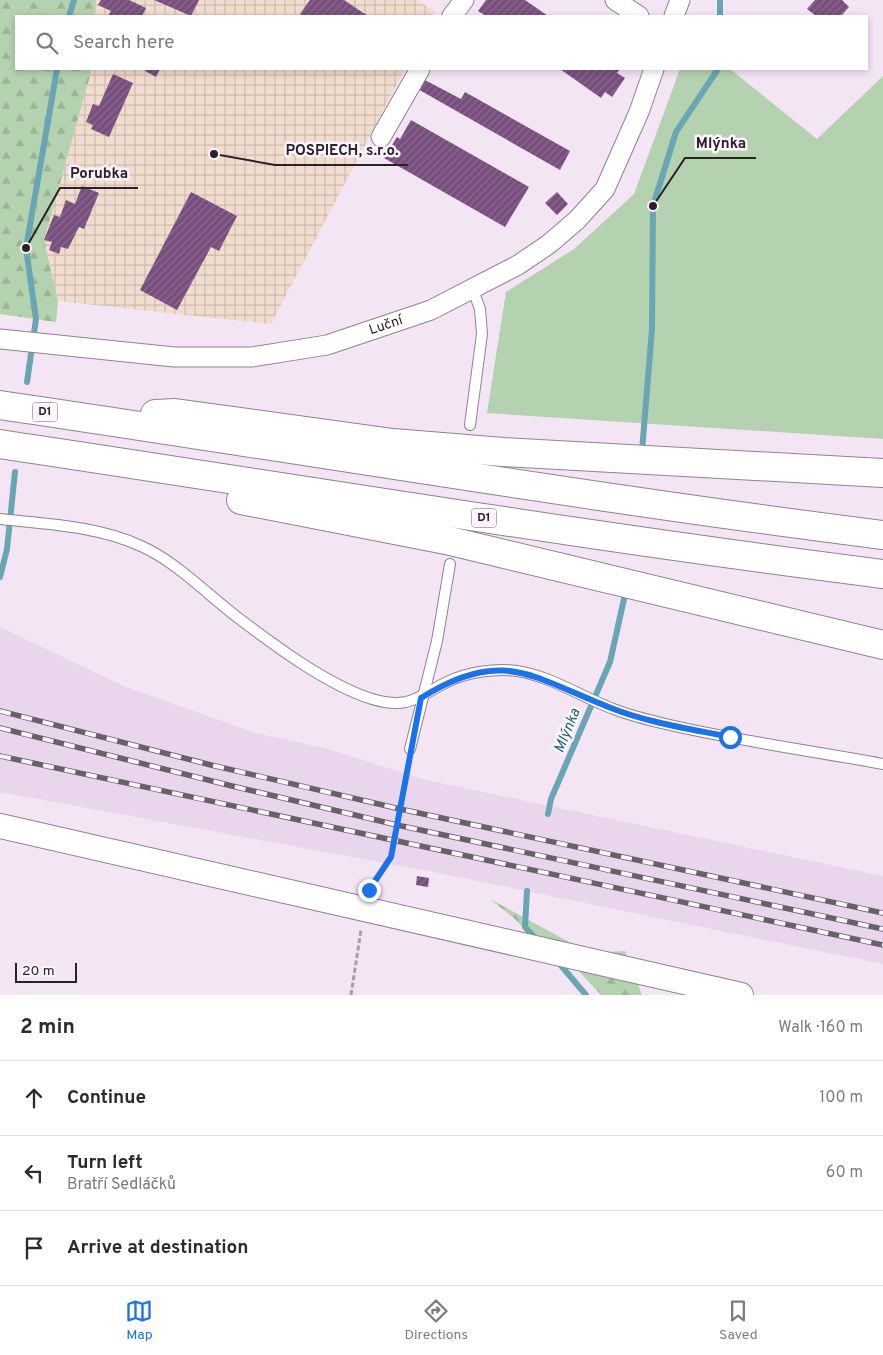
<!DOCTYPE html>
<meta charset="utf-8">
<style>
body{margin:0;font-family:Overpass,sans-serif;background:#f2f2f3;color:#2b2b33}
.scale{position:absolute;left:15px;bottom:12px;width:62px;box-sizing:border-box;padding-left:5px;border:2px solid #292329;border-top:0;font-size:14px;line-height:18px;white-space:nowrap;color:#292329;-webkit-text-stroke:4px #fdf4fe;paint-order:stroke}
.stop{position:absolute;width:15px;height:15px;margin:-11px;border:4px solid #1a73e8;border-radius:50%;background:#fff}
.stop.end{background:#1a73e8;border-color:#fff;box-shadow:0 1px 5px #0008}
.list{margin:0;padding:0;list-style:none}
h2{display:flex;justify-content:space-between;align-items:center;height:65px;margin:0;padding:0 20px;font-size:21px}
h2 small{font-size:16px;font-weight:400;color:#7c7c81}
.list li{display:grid;grid-template-columns:32px 1fr auto;gap:15px;align-items:center;box-sizing:border-box;height:75px;padding:0 20px;border-top:1px solid #e1e1e2}
.list b{display:block;font-size:19px;white-space:nowrap}
.list p{margin:0;font-size:16px;white-space:nowrap;color:#7c7c81}
.list em{font-size:16px;font-style:normal;color:#7c7c81}
.icon{flex:none;width:28px;height:28px;fill:none;stroke:currentColor;stroke-width:2;stroke-linecap:round;stroke-linejoin:round}
.map{position:relative;flex:none;width:883px;height:995px;overflow:hidden}
.search{position:absolute;background:#fff;box-shadow:0 2px 8px #0003;left:15px;right:15px;top:15px;height:55px;display:flex;align-items:center;gap:12px;box-sizing:border-box;padding:0 18px;border-radius:0px;color:#7c7c81;font-size:19px}
.sheet{height:290px;background:#fff}
nav{display:flex;justify-content:space-around;align-items:center;box-sizing:border-box;height:70px;border-top:1px solid #e1e1e2;background:#fff;font-size:14px;color:#7c7c81}
nav a{display:grid;justify-items:center;gap:2px}
nav .on{color:#1a73e8}
.map>svg:first-child{display:block}
.built{fill:#ead6ec}
.industrial{fill:url(#industrial-grid)}
.green{fill:#b4d2b0}
.forest{fill:url(#forest-firs)}
.lines{fill:none;stroke-linecap:round;stroke-linejoin:round}
.stream{stroke:#6aa5b3;stroke-width:6}
.building{fill:url(#building-hatch)}
.service-casing{stroke:#908291;stroke-width:12}
.minor-casing{stroke:#908291;stroke-width:21}
.tertiary-casing{stroke:#908291;stroke-width:26}
.motorway-casing{stroke:#908291;stroke-width:30}
.path{stroke:#a89ca8;stroke-width:3;stroke-dasharray:5 2.5;stroke-linecap:butt}
.service{stroke:#fff;stroke-width:10}
.minor{stroke:#fff;stroke-width:19}
.tertiary{stroke:#fff;stroke-width:24}
.motorway{stroke:#fff;stroke-width:28}
.rail-casing{stroke:#69616a;stroke-width:5.5}
.rail{stroke:#fdf4fe;stroke-width:4;stroke-dasharray:11;stroke-linecap:butt}
.route{stroke:#1a73e8;stroke-width:6}
.labels{text-anchor:middle;dominant-baseline:central;stroke-width:5;stroke-linejoin:round;paint-order:stroke}
.shield{fill:#fdf4fe;stroke:#696269;stroke-width:1}
.shield-label{font-size:12px;font-weight:bold;fill:#292329}
.street-label{font-size:14px;fill:#292329;stroke:#fdf4fe}
.water-label{font-size:15px;font-style:italic;fill:#1b626e;stroke:#fdf4fe}
.leader{fill:none;stroke:#292329;stroke-width:2}
.callout-dot{fill:#292329;stroke:#fdf4fe;stroke-width:2}
.callout-label{font-size:15px;text-anchor:middle;font-weight:bold;fill:#292329;stroke:#fdf4fe;stroke-width:5;stroke-linejoin:round;paint-order:stroke}
</style>
<div class="map">
<svg width="883" height="995" viewBox="0 0 883 995">
<defs>
<pattern id="industrial-grid" width="8" height="8" patternUnits="userSpaceOnUse" patternTransform="scale(1.25)"><rect width="8" height="8" fill="#f1dcce"/><path d="M0 4h8M4 0v8" fill="none" stroke="#cfbcb1"/></pattern>
<pattern id="forest-firs" width="22" height="20" patternUnits="userSpaceOnUse" patternTransform="scale(1.25)"><rect width="22" height="20" fill="#b4d2b0"/><path d="M5 1l3.5 6h-7zM16 11l3.5 6h-7z" fill="#9bb497"/></pattern>
<pattern id="building-hatch" width="6" height="6" patternUnits="userSpaceOnUse" patternTransform="scale(1.25)"><rect width="6" height="6" fill="#784e7d"/><path d="M-1 1l2-2M0 6l6-6M5 7l2-2" fill="none" stroke="#8a6a8e"/></pattern>
</defs>
<rect width="100%" height="100%" fill="#f4e5f5"/>
<path class="built" d="M0,627L126,687L256,733L328,749L426,780L883,876V964L428,871L0,792Z"/>
<g class="industrial">
<path d="M96,0H417L435,11L432,16H94Z"/>
<path d="M92,69H405L271,324L58,301L44,240Z"/>
</g>
<path class="green" d="M680,69H730L817,139L883,76V439L487,413L506,292L574,249L634,194Z"/>
<g class="forest">
<path d="M0,0H96L94,16H16V69H92L44,240L58,301L56,322L0,314Z"/>
<path d="M490,899L589,953L625,951L642,995H601L561,952L532,938L515,919Z"/>
</g>
<g class="lines">
<g class="stream">
<path d="M69,16L74,0"/>
<path d="M720,16V0"/>
<path d="M27,382L36,319L26,248L57,69"/>
<path d="M642,451L652,329L653,206L676,132L718,69"/>
<path d="M0,577L7,549L15,472"/>
<path d="M548,814L551,799L610,662L624,599"/>
<path d="M527,891L525,927L537,940"/>
<path d="M558,962L586,995"/>
</g>
</g>
<g class="building">
<path d="M101,0H129L146,8L142,16H108L111,11L98,5Z"/>
<path d="M154,0H199L191,16Z"/>
<path d="M310,0H344L368,16H303L300,14Z"/>
<path d="M486,0H525L548,16H486L478,11Z"/>
<path d="M815,0H842L849,7L841,16H816L807,9Z"/>
<path d="M146,69H160L156,77L145,71Z"/>
<path d="M560,69H620L617,73L625,78L612,97L605,92L601,98Z"/>
<path d="M113,74L133,83L109,137L91,129L93,125L86,122L93,104L99,106Z"/>
<path d="M421,78L461,99L465,92L570,151L560,170L416,88Z"/>
<path d="M411,120L529,187L505,227L384,158L397,137L400,139Z"/>
<path d="M82,186L99,193L84,229L79,227L68,249L61,247L59,254L49,250L52,242L44,240L54,215L60,217L66,200L75,204Z"/>
<path d="M191,192L237,216L219,251L211,247L177,310L140,290Z"/>
<path d="M557,192L568,204L557,215L545,203Z"/>
<path d="M417,876L429,878L428,887L416,885Z"/>
</g>
<g class="lines">
<defs>
<g id="service">
<path d="M470,425L482,334L480,309L473,290"/>
<path d="M0,519C46,524 98,526 141,546C175,561 207,594 237,617C274,645 327,685 372,699C409,710 417,697 447,682C467,672 496,668 517,671C550,676 580,696 611,708C625,714 642,718 657,722C731,740 808,750 883,764"/>
<path d="M410,749L437,641L450,564"/>
</g>
<g id="minor">
<path d="M615,0L639,16"/>
<path d="M452,16L464,0"/>
<path d="M674,16L680,0"/>
<path d="M381,137L420,69"/>
<path id="s1" d="M0,339L174,357H252L327,345L431,310L518,265L549,244L577,220L605,189L639,112L654,69"/>
</g>
<path id="tertiary" d="M0,826L741,995"/>
<g id="motorway">
<path d="M0,405C294,448 588,498 883,535"/>
<path d="M155,414L175,413L393,443L503,452L883,473"/>
<path d="M0,444C294,488 588,537 883,574"/>
<path d="M241,500L446,540L883,645"/>
</g>
</defs>
<use href="#service" class="service-casing"/>
<use href="#minor" class="minor-casing"/>
<use href="#tertiary" class="tertiary-casing"/>
<use href="#motorway" class="motorway-casing"/>
<g class="path">
<path d="M370,888L391,857L408,762"/>
<path d="M351,995L361,930"/>
</g>
<use href="#service" class="service"/>
<use href="#minor" class="minor"/>
<use href="#tertiary" class="tertiary"/>
<use href="#motorway" class="motorway"/>
<defs>
<g id="rail">
<path d="M0,711L211,765L400,809L883,913"/>
<path d="M0,728L232,786L397,825L883,929"/>
<path d="M0,756L883,945"/>
</g>
</defs>
<use href="#rail" class="rail-casing"/>
<use href="#rail" class="rail"/>
</g>
<g class="lines">
<path class="route" d="M369,890L391,857L421,698C503,646 533,678 611,708C649,723 691,729 730,737"/>
</g>
<g class="labels">
<g class="shield">
<rect x="32.5" y="402.5" width="25" height="19" rx="4"/>
<rect x="471.5" y="508.5" width="25" height="19" rx="4"/>
</g>
<g class="shield-label">
<text x="45" y="412">D1</text>
<text x="484" y="518">D1</text>
</g>
<g class="street-label">
<text stroke="none"><textPath href="#s1" startOffset="391">Luční</textPath></text>
</g>
<g class="water-label">
<text transform="translate(568 731) rotate(-68)">Mlýnka</text>
</g>
</g>
<path class="leader" d="M653 206L685 158H756M214 154L275 165H408M26 248L60 188H138"/>
<g class="callout-dot">
<circle cx="653" cy="206" r="5"/>
<circle cx="214" cy="154" r="5"/>
<circle cx="26" cy="248" r="5"/>
</g>
<g class="callout-label">
<text x="721" y="148">Mlýnka</text>
<text x="342" y="155">POSPIECH, s.r.o.</text>
<text x="99" y="178">Porubka</text>
</g>
</svg>
<div class="scale">20 m</div>
<div class="stop" style="left:730px;top:737px"></div>
<div class="stop end" style="left:369px;top:890px"></div>
<div class="search"><svg class="icon" aria-label="search" viewBox="0 0 24 24"><circle cx="10" cy="10" r="6"/><path d="M15 15l6 6"/></svg>Search here</div>
</div>
<section class="sheet">
<h2>2 min<small>Walk · 160 m</small></h2>
<ul class="list">
<li><svg class="icon" aria-label="ahead" viewBox="0 0 24 24"><path d="M12 20V5M6 11l6-6 6 6"/></svg><div><b>Continue</b></div><em>100 m</em></li>
<li><svg class="icon" aria-label="left" viewBox="0 0 24 24"><path d="M17 20v-9H6M10 6l-5 5 5 5"/></svg><div><b>Turn left</b><p>Bratří Sedláčků</p></div><em>60 m</em></li>
<li><svg class="icon" aria-label="arrive" viewBox="0 0 24 24"><path d="M6 21V4h12l-3 4 3 4H6"/></svg><div><b>Arrive at destination</b></div></li>
</ul>
</section>
<nav>
<a class="on"><svg class="icon" aria-label="map" viewBox="0 0 24 24"><path d="M3 6l6-2 6 2 6-2v14l-6 2-6-2-6 2zM9 4v14M15 6v14"/></svg>Map</a>
<a><svg class="icon" aria-label="directions" viewBox="0 0 24 24"><path d="M12 3l9 9-9 9-9-9zM9 14v-3h6M13 9l2 2-2 2"/></svg>Directions</a>
<a><svg class="icon" aria-label="saved" viewBox="0 0 24 24"><path d="M7 4h10v16l-5-4-5 4z"/></svg>Saved</a>
</nav>
